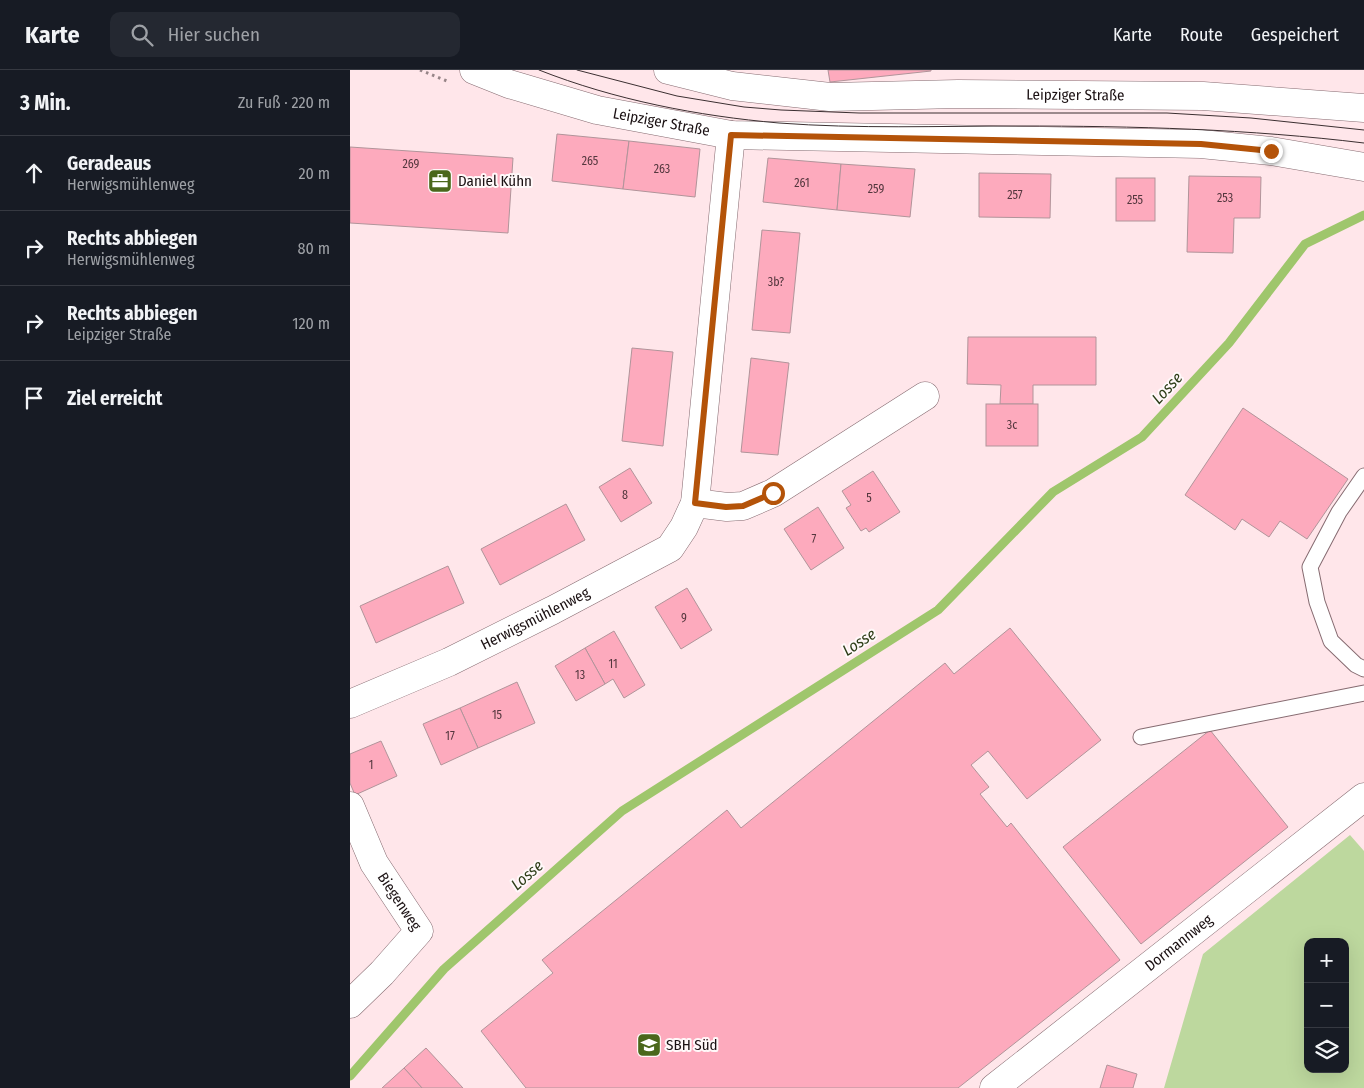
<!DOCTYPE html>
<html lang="de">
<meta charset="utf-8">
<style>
body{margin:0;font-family:"Fira Sans Condensed",sans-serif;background:#242831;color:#f1f3f6}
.controls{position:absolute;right:15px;bottom:15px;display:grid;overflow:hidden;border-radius:10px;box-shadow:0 5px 20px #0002}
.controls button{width:45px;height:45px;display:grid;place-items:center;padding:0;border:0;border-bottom:1px solid #363941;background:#171b24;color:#f1f3f6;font:25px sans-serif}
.stop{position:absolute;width:15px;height:15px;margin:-11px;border:4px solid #b45309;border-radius:50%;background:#fff}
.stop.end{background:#b45309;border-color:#fff;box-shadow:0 1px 5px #0008}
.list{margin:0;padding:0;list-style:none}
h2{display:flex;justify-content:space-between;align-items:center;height:65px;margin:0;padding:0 20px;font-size:21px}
h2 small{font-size:16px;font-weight:400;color:#9ea1a6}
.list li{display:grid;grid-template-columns:32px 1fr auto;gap:15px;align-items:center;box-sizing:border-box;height:75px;padding:0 20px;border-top:1px solid #363941}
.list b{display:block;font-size:19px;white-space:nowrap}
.list p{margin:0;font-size:16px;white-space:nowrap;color:#9ea1a6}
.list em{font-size:16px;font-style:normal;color:#9ea1a6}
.icon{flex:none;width:28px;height:28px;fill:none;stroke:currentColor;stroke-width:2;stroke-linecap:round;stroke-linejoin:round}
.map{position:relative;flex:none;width:1014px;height:1018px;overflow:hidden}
header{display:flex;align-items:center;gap:30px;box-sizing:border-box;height:70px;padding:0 25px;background:#171b24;border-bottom:1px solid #363941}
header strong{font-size:24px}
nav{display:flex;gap:28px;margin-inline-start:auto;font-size:18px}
.search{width:350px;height:45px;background:#242831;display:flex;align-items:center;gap:12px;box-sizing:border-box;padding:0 18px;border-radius:10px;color:#9ea1a6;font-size:19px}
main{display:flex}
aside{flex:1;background:#171b24}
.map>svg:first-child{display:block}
.green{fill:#bdd89e;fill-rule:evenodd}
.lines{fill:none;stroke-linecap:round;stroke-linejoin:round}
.stream{stroke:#9fc66c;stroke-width:9}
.building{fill:#fdaabd;stroke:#b1949a}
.service-casing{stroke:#866b71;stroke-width:17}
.minor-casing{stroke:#866b71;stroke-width:29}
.primary-casing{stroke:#866b71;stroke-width:29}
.path{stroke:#978588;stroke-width:3;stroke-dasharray:2.5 4;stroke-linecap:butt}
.service{stroke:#fff;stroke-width:15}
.minor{stroke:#fff;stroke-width:28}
.primary{stroke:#fff;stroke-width:28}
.tram{stroke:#3b2f31;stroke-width:1}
.route{stroke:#b45309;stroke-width:6}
.labels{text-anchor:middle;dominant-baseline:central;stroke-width:4;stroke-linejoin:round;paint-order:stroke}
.number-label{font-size:12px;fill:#54373e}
.street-label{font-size:15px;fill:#1b1113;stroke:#fff8f9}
.poi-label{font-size:15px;fill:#1b1113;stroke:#fff8f9;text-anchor:start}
.water-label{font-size:16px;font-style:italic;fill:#2e3d18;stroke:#fff8f9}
</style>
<header>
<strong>Karte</strong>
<div class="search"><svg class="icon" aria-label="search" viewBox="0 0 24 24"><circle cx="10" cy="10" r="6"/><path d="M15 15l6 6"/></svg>Hier suchen</div>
<nav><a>Karte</a><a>Route</a><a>Gespeichert</a></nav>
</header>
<main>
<aside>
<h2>3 Min.<small>Zu Fuß · 220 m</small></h2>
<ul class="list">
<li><svg class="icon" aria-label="ahead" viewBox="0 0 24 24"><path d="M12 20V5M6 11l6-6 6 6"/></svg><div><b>Geradeaus</b><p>Herwigsmühlenweg</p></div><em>20 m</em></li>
<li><svg class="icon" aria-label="right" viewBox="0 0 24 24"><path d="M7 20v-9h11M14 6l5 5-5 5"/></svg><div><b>Rechts abbiegen</b><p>Herwigsmühlenweg</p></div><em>80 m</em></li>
<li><svg class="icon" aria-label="right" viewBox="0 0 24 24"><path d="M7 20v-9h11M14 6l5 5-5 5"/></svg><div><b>Rechts abbiegen</b><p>Leipziger Straße</p></div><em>120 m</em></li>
<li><svg class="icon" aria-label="arrive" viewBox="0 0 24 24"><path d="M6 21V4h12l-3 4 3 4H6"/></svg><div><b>Ziel erreicht</b></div></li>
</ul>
</aside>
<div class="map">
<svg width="1014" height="1018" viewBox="0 0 1014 1018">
<rect width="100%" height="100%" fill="#ffe6ea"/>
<path class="green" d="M1000,765L1014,781V1018H814L853,884ZM958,872H995V999H958Z"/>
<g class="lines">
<path class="stream" d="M0,1006L94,899L272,741L588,540L703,422L792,367L879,273L955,174L1014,145"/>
</g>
<g class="building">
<path d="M478,0H581V1L480,12Z"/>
<path d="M207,64L279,71L273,119L202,111Z"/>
<path d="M279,71L350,79L345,127L273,119Z"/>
<path d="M0,77L163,88L158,163L0,153Z"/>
<path d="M418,88L491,94L487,140L413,132Z"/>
<path d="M491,94L565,99L560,147L487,140Z"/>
<path d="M629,103L701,104L700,148L629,147Z"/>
<path d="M839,106L911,107L910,148H884L883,183L837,182Z"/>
<rect x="766" y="108" width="39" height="43"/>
<path d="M412,160L450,163L440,263L402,260Z"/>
<path d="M618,267H746V315H683V334H650L651,315L617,314Z"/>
<path d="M282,278L323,282L313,376L272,371Z"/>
<path d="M401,288L439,293L428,385L391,382Z"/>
<rect x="636" y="334" width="52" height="42"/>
<path d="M893,338L998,409L957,469L930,451L919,467L892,449L885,460L835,425Z"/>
<path d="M280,398L302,433L271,452L249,417Z"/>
<path d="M523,401L550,442L519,462L516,458L511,461L496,438L501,435L492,421Z"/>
<path d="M216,434L235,470L150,515L131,479Z"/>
<path d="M468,437L494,478L461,500L434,459Z"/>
<path d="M98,496L114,533L26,573L10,536Z"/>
<path d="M337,518L362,560L331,579L305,537Z"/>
<path d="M660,558L751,670L677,729L638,681L621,695L639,717L630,724L657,757L661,753L770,890L608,1018H176L131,961L203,903L192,890L377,740L391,758L595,593L604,604Z"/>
<path d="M264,561L295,615L274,628L263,609L255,614L235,578Z"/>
<path d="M235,578L255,614L226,631L205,596Z"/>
<path d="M167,612L185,653L128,678L110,638Z"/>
<path d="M110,638L128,678L91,695L73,654Z"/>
<path d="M860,660L938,757L791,874L713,777Z"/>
<path d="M31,671L47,706L5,725L0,713V684Z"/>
<path d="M76,978L113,1018H72L54,998Z"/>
<path d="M757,995L787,1004L783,1018H750Z"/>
<path d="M54,998L72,1018H32Z"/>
</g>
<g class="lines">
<defs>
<g id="service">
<path d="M1014,406L989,442L960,497L967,532L981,571L1006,595L1014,599"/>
<path d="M791,667L1014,623"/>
</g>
<g id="minor">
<path d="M345,433L377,437L393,436L423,423L575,326"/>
<path id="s1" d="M0,634L99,592L203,540L320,478L334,457L345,433L381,65"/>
<path id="s2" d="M0,736L24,793L69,861L32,903L0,934"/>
<path id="s3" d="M644,1018L1014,727"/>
</g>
<g id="primary">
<path id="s4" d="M124,0L159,14L247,40L381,65L851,74L921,81L1014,97"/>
<path id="s5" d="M318,0L382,16L480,27L608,24L853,26L1014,38"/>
</g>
</defs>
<use href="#service" class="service-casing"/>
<use href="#minor" class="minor-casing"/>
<use href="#primary" class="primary-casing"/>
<path class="path" d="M70,0L97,11"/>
<use href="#service" class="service"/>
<use href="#minor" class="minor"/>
<use href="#primary" class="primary"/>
<g class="tram">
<path d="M189,0C265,30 348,46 429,53C508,59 588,56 668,56C784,56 899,59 1014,73"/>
<path d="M227,0L327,26L394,37L431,40L509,43H817L901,48L1014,60"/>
</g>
</g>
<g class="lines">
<path class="route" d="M423,423L393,436L376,437L345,433L381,65L851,74L921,81"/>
</g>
<defs>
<symbol id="office-square" viewBox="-11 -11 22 22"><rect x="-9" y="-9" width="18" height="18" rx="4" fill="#4a671b" stroke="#fff8f9"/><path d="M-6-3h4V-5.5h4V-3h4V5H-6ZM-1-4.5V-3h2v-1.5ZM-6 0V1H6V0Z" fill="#fff"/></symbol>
<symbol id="school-square" viewBox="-11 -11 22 22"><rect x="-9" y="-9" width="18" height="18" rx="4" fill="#4a671b" stroke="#fff8f9"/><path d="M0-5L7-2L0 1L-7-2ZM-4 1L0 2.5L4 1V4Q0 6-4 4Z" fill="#fff"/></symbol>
</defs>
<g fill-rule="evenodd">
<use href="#office-square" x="76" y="97" width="28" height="28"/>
<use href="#school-square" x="285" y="961" width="28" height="28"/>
</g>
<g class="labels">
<g class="number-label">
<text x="240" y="91">265</text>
<text x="61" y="94">269</text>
<text x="312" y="99">263</text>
<text x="452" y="113">261</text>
<text x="526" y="119">259</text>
<text x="665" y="125">257</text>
<text x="875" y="128">253</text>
<text x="785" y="130">255</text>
<text x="426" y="212">3b?</text>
<text x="662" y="355">3c</text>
<text x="275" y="425">8</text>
<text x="519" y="428">5</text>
<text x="464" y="469">7</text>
<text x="334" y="548">9</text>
<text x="263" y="594">11</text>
<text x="230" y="605">13</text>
<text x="147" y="645">15</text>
<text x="100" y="666">17</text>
<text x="21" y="695">1</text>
</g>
<g class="street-label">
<text stroke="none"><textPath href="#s5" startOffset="410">Leipziger Straße</textPath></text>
<text stroke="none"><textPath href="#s4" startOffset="195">Leipziger Straße</textPath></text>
<text stroke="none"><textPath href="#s1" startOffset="204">Herwigsmühlenweg</textPath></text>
<text stroke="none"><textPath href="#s2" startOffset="108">Biegenweg</textPath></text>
<text stroke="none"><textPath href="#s3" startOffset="235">Dormannweg</textPath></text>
</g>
<g class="poi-label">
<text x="108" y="111">Daniel Kühn</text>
<text x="316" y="975">SBH Süd</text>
</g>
<g class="water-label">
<text transform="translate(817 318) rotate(-47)">Losse</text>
<text transform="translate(509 572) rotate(-33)">Losse</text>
<text transform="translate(177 805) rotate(-41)">Losse</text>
</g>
</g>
</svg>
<div class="controls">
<button>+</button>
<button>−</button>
<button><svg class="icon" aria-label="layers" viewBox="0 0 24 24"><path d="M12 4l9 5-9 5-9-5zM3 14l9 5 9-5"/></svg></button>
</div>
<div class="stop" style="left:423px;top:423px"></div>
<div class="stop end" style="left:921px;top:81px"></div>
</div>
</main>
